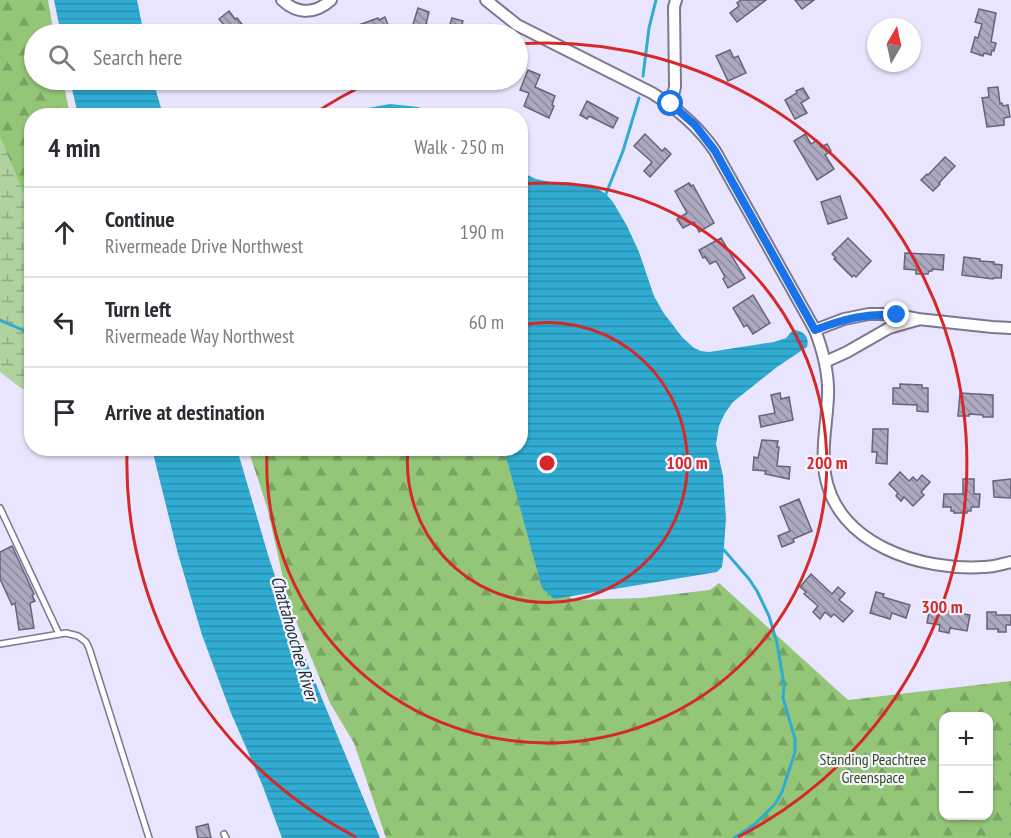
<!DOCTYPE html>
<meta charset="utf-8">
<style>
body{margin:0;font-family:"PT Sans Narrow",sans-serif;background:#f2f2f3;color:#2b2b33}
.controls{position:absolute;right:18px;bottom:18px;display:grid;overflow:hidden;border-radius:12px;box-shadow:0 2px 4px #0004}
.controls button{width:54px;height:54px;display:grid;place-items:center;padding:0;border:0;border-bottom:2px solid #e1e1e2;background:#fff;color:#2b2b33;font:30px sans-serif}
.compass{position:absolute;left:867px;top:18px;width:54px;height:54px;border-radius:50%;background:#fff;box-shadow:0 2px 4px #0004;rotate:9deg}
.stop{position:absolute;width:18px;height:18px;margin:-14px;border:4px solid #1a73e8;border-radius:50%;background:#fff}
.stop.end{background:#1a73e8;border-color:#fff;box-shadow:0 2px 6px #0008}
.list{margin:0;padding:0;list-style:none}
h2{display:flex;justify-content:space-between;align-items:center;height:78px;margin:0;padding:0 24px;font-size:26px}
h2 small{font-size:20px;font-weight:400;color:#7c7c81}
.list li{display:grid;grid-template-columns:39px 1fr auto;gap:18px;align-items:center;box-sizing:border-box;height:90px;padding:0 24px;border-top:2px solid #e1e1e2}
.list b{display:block;font-size:22px;white-space:nowrap}
.list p{margin:0;font-size:20px;white-space:nowrap;color:#7c7c81}
.list em{font-size:20px;font-style:normal;color:#7c7c81}
.icon{flex:none;width:33px;height:33px;fill:none;stroke:currentColor;stroke-width:2;stroke-linecap:round;stroke-linejoin:round}
.map{position:relative;flex:none;width:1011px;height:838px;overflow:hidden}
.search{position:absolute;background:#fff;box-shadow:0 2px 4px #0004;left:24px;top:24px;width:504px;height:66px;display:flex;align-items:center;gap:15px;box-sizing:border-box;padding:0 21px;border-radius:33px;color:#7c7c81;font-size:22px}
.panel{position:absolute;background:#fff;box-shadow:0 2px 4px #0004;left:24px;top:108px;width:504px;height:348px;border-radius:24px}
.map>svg:first-child{display:block}
.forest{fill:url(#forest-firs);fill-rule:evenodd}
.wetland{fill:url(#wetland-marsh)}
.water{fill:url(#water-rules)}
.lines{fill:none;stroke-linecap:round;stroke-linejoin:round}
.stream{stroke:#30acd3;stroke-width:3}
.building{fill:url(#building-back-hatch);stroke:#676379;stroke-width:1.5}
.lane-casing{stroke:#7d788f;stroke-width:8}
.street-casing{stroke:#7d788f;stroke-width:14}
.lane{stroke:#fff;stroke-width:5}
.street{stroke:#fff;stroke-width:10}
.route{stroke:#1a73e8;stroke-width:8}
.ring{fill:none;stroke:#d62828;stroke-width:3}
.labels{text-anchor:middle;dominant-baseline:central;stroke-width:4.5;stroke-linejoin:round;paint-order:stroke}
.park-label{font-size:16px;fill:#2e4e18;stroke:#f6f4ff}
.water-label{font-size:18px;font-style:italic;fill:#192d35;stroke:#f6f4ff}
.centre{fill:#d62828;stroke:#f6f4ff;stroke-width:3}
.ring-label{font-size:18px;text-anchor:middle;font-weight:bold;fill:#d62828;stroke:#f6f4ff;stroke-width:4.5;stroke-linejoin:round;paint-order:stroke}
</style>
<div class="map">
<svg width="1011" height="838" viewBox="0 0 1011 838">
<defs>
<pattern id="forest-firs" width="22" height="20" patternUnits="userSpaceOnUse" patternTransform="scale(1.5)"><rect width="22" height="20" fill="#94c678"/><path d="M5 1l3.5 6h-7zM16 11l3.5 6h-7z" fill="#7aa264"/></pattern>
<pattern id="wetland-marsh" width="20" height="14" patternUnits="userSpaceOnUse" patternTransform="scale(1.5)"><rect width="20" height="14" fill="#b0d29e"/><path d="M1 5h8M5 5V1M11 12h8M15 12V8" fill="none" stroke="#90ab82"/></pattern>
<pattern id="water-rules" width="6" height="5" patternUnits="userSpaceOnUse" patternTransform="scale(1.5)"><rect width="6" height="5" fill="#30acd3"/><path d="M0 2.5h6" fill="none" stroke="#2a8dad"/></pattern>
<pattern id="building-back-hatch" width="6" height="6" patternUnits="userSpaceOnUse" patternTransform="scale(1.5)"><rect width="6" height="6" fill="#ada9c1"/><path d="M-1 5l2 2M0 0l6 6M5-1l2 2" fill="none" stroke="#8e8b9e"/></pattern>
</defs>
<rect width="100%" height="100%" fill="#e9e5fe"/>
<g class="forest">
<path d="M0,0H48L54,34H34V80H63L70,115L32,116L31,262L0,198Z"/>
<path d="M520,448L519,498L572,600L641,598L710,590L719,583L848,700L1011,681V838H386L354,743L330,703L289,604L267,507L248,449ZM944,716H988V816H944Z"/>
</g>
<path class="wetland" d="M0,136L31,211V392L21,388L0,372Z"/>
<g class="water">
<path d="M54,0H137L144,34H61Z"/>
<path d="M70,80H153L163,115H78Z"/>
<path d="M390,104L418,107L440,115H346L362,109Z"/>
<path d="M521,172L536,179L550,182L592,185L606,194L613,202L627,226L639,252L654,296L663,312L682,337L694,348L701,351L709,352L774,342L786,338L793,330C803,330 810,337 807,347L777,367L733,402L725,413L719,426L716,444L723,476L726,518L723,560L722,567L717,572L554,599L542,588L504,449L520,448Z"/>
<path d="M152,449H237L269,558L291,624L380,838H282L262,784L231,713L202,635L178,554Z"/>
</g>
<g class="lines">
<g class="stream">
<path d="M643,76L649,28L656,0"/>
<path d="M606,194L623,151L639,98"/>
<path d="M0,320L32,334"/>
<path d="M724,550L749,579L757,591L769,616L777,643L784,685L783,698L795,739V752L782,792L775,804L755,824L734,838"/>
</g>
</g>
<g class="building">
<path d="M741,0H766L737,22L730,13L739,6L737,3Z"/>
<path d="M795,0H814L802,9Z"/>
<path d="M418,8L429,12L426,24L448,31L452,18L463,21L459,34H410Z"/>
<path d="M979,9L996,13L991,42L996,43L994,51L992,50L991,55L984,53L983,56L971,52L975,37L978,38L982,24L975,22Z"/>
<path d="M229,11L235,19L237,18L250,34H228L222,28L225,26L219,19Z"/>
<path d="M385,17L390,30L378,34H343L357,28L356,26L378,18L379,20Z"/>
<path d="M730,50L734,58L738,56L746,73L728,81L716,56Z"/>
<path d="M528,70L540,75L535,87L555,96L552,105L554,106L549,118L524,106L529,93L520,90Z"/>
<path d="M482,80H504L499,89Z"/>
<path d="M998,87L1000,104L1002,103L1003,106L1008,105L1010,117L1004,118V125L987,127L982,98L989,97L988,88Z"/>
<path d="M803,88L809,98L801,103L807,113L795,119L785,100L797,93L796,91Z"/>
<path d="M587,101L618,118L613,128L589,116L587,119L580,115Z"/>
<path d="M645,134L662,151L665,148L671,154L650,177L644,171L652,162L634,146Z"/>
<path d="M805,134L811,144L817,140L821,147L827,144L831,151L825,155L834,169L817,180L794,141Z"/>
<path d="M945,157L955,166L939,183L940,184L933,191L921,180L927,174L928,175Z"/>
<path d="M689,183L691,186L693,185L714,223L699,232L694,222L683,228L677,219L687,213L675,191Z"/>
<path d="M840,196L847,218L828,224L821,202Z"/>
<path d="M721,238L745,278L728,288L723,279L725,277L716,261L710,264L705,257L703,258L699,250Z"/>
<path d="M848,238L871,261L856,277L854,275L852,277L834,259L836,258L832,254Z"/>
<path d="M905,253L944,255L943,270L932,269V271H929L928,274H916V270L904,269Z"/>
<path d="M964,257L980,259V261L994,262V264L1002,265L1001,278H993V279L962,275Z"/>
<path d="M753,295L770,323L753,334L747,325L744,327L733,308Z"/>
<path d="M900,384L922,385V388H928V412L917,411V405L893,404V388H900Z"/>
<path d="M780,393L781,399L789,397L793,420L761,427L759,416L775,413L771,395Z"/>
<path d="M960,393L993,395V417H983V415L969,414V416H958Z"/>
<path d="M873,429H888L887,464L876,463L877,452H872Z"/>
<path d="M762,440L778,441L777,447H779L777,466L790,467L789,479L765,474L766,471L753,470L754,457L758,458Z"/>
<path d="M900,472L909,481L913,477L917,481L922,475L930,482L921,492L924,495L913,506L904,497L901,501L896,496L898,493L889,484Z"/>
<path d="M963,479H974V494H980L979,507H971V511H967V513H954V511H951V507H943L944,494H963Z"/>
<path d="M1011,479V498L994,497L993,481Z"/>
<path d="M799,499L812,531L793,539L794,542L782,547L778,536L790,531L780,507Z"/>
<path d="M12,546L34,594L32,595L35,601L30,603L34,628L19,630L15,603L12,605L0,579V552Z"/>
<path d="M811,574L832,594L838,587L845,593L839,600L853,611L843,622L834,614L831,617L825,612L820,619L813,612L818,606L804,594L806,592L800,587Z"/>
<path d="M876,592L884,594L883,597L910,605L906,618L892,613L890,619L870,613Z"/>
<path d="M936,606L943,607V610L970,615L967,631L950,628L949,633L939,631L940,625L927,623L930,607L935,608Z"/>
<path d="M987,612H996V615H1011V625H1006V632H998V629H987Z"/>
<path d="M208,824L211,838H198L196,827Z"/>
</g>
<g class="lines">
<defs>
<g id="lane">
<path d="M0,508L59,634"/>
<path d="M0,644L66,633L78,636L86,642L89,648L149,838"/>
<path d="M224,834L226,838"/>
</g>
<g id="street">
<path d="M282,0C298,15 315,14 331,0"/>
<path d="M486,0L517,25L652,93C678,109 698,126 715,151L815,330C823,351 829,374 828,396C827,422 821,448 825,474C837,545 921,571 984,567C993,567 1002,564 1011,562"/>
<path d="M671,104L675,87L674,7L676,0"/>
<path d="M815,330L844,319L869,314H883L897,315L918,319L992,327L1011,328"/>
<path d="M825,362L847,352L889,328L917,320"/>
</g>
</defs>
<use href="#lane" class="lane-casing"/>
<use href="#street" class="street-casing"/>
<use href="#lane" class="lane"/>
<use href="#street" class="street"/>
</g>
<g class="lines">
<path class="route" d="M671,104L695,125L715,151L815,330C844,319 866,313 897,315"/>
</g>
<g class="ring">
<path d="M521 325A140 140 0 1 1 408 450"/>
<path d="M523 184A280 280 0 1 1 267 451"/>
<path d="M356 837A420 420 0 0 1 127 452M312 115A420 420 0 0 1 373 81M518 44A420 420 0 0 1 738 837"/>
</g>
<g class="labels">
<g class="park-label">
<text x="873" y="759">Standing Peachtree<tspan x="873" dy="18">Greenspace</tspan></text>
</g>
<g class="water-label">
<text transform="translate(295 638) rotate(74)">Chattahoochee River</text>
</g>
</g>
<circle cx="547" cy="463" r="9" class="centre"/>
<g class="ring-label">
<text x="687" y="469">100 m</text>
<text x="827" y="469">200 m</text>
<text x="942" y="613">300 m</text>
</g>
</svg>
<div class="controls">
<button>+</button>
<button>−</button>
</div>
<svg class="compass" viewBox="-18 -18 36 36"><path d="M0-13l5 13h-10z" fill="#e53935"/><path d="M0 13l5-13h-10z" fill="#7c7c81"/></svg>
<div class="stop" style="left:671px;top:104px"></div>
<div class="stop end" style="left:897px;top:315px"></div>
<div class="search"><svg class="icon" aria-label="search" viewBox="0 0 24 24"><circle cx="10" cy="10" r="6"/><path d="M15 15l6 6"/></svg>Search here</div>
<section class="panel">
<h2>4 min<small>Walk · 250 m</small></h2>
<ul class="list">
<li><svg class="icon" aria-label="ahead" viewBox="0 0 24 24"><path d="M12 20V5M6 11l6-6 6 6"/></svg><div><b>Continue</b><p>Rivermeade Drive Northwest</p></div><em>190 m</em></li>
<li><svg class="icon" aria-label="left" viewBox="0 0 24 24"><path d="M17 20v-9H6M10 6l-5 5 5 5"/></svg><div><b>Turn left</b><p>Rivermeade Way Northwest</p></div><em>60 m</em></li>
<li><svg class="icon" aria-label="arrive" viewBox="0 0 24 24"><path d="M6 21V4h12l-3 4 3 4H6"/></svg><div><b>Arrive at destination</b></div></li>
</ul>
</section>
</div>
